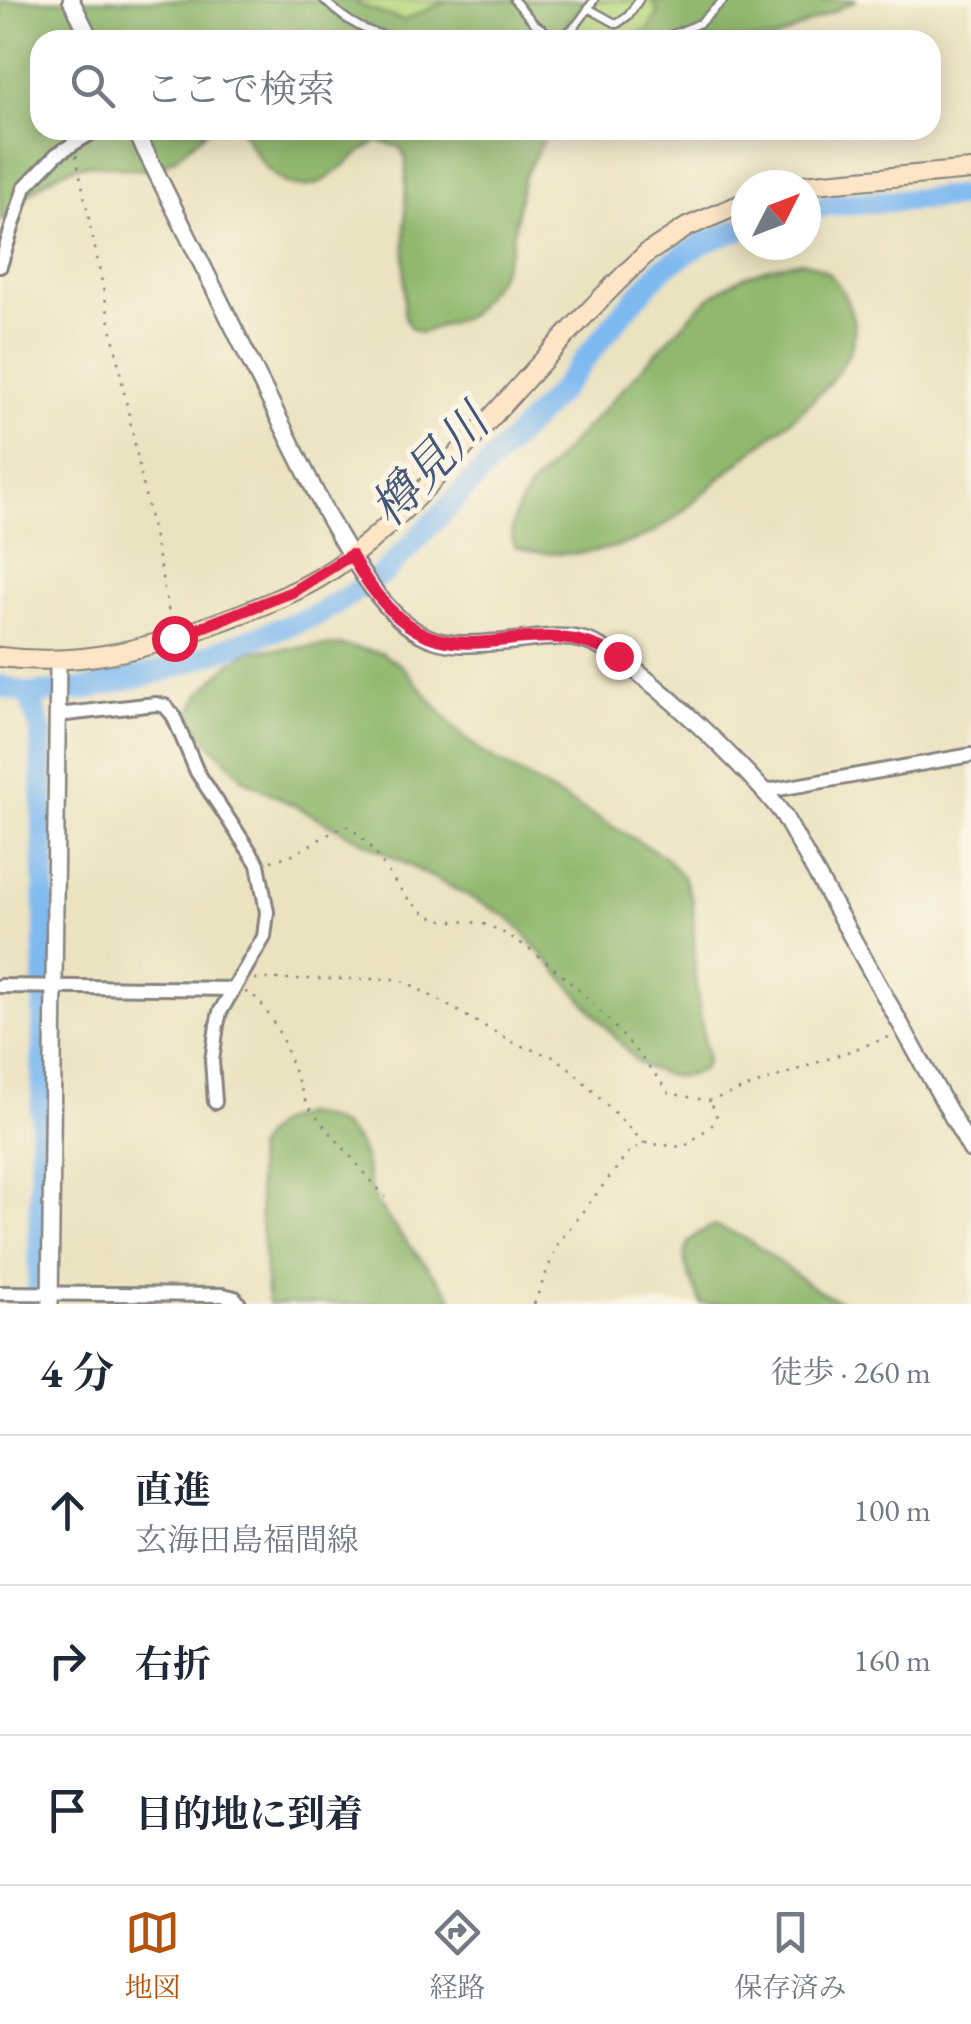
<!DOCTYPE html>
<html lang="ja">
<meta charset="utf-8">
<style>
body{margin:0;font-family:"EB Garamond","Noto Serif JP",serif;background:#f6f6f7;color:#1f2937}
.compass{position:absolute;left:731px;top:170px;width:90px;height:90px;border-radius:50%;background:#fff;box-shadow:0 5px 25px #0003;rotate:48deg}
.stop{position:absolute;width:30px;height:30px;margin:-22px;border:8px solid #e11d48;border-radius:50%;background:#fff}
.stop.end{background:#e11d48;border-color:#fff;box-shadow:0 2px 10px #0008}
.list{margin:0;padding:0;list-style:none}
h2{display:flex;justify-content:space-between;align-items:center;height:130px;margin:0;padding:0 40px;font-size:42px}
h2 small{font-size:32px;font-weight:400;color:#747a83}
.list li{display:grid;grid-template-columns:65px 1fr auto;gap:30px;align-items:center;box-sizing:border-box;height:150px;padding:0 40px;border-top:2px solid #e0e1e3}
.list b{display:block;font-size:38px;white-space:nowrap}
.list p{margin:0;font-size:32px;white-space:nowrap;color:#747a83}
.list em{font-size:32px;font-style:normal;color:#747a83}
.icon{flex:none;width:55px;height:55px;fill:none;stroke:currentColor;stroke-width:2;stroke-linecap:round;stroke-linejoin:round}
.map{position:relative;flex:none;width:971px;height:1304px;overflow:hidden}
.search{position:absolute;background:#fff;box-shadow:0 5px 25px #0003;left:30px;right:30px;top:30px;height:110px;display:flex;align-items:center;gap:25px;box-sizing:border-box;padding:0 35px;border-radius:30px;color:#747a83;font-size:38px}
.sheet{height:580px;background:#fff}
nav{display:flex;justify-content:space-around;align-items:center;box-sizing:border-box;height:140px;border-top:2px solid #e0e1e3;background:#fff;font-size:28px;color:#747a83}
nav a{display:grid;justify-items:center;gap:5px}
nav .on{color:#b45309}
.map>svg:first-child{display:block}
.green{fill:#b7d87f;stroke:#6c7d5d;stroke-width:2.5}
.forest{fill:#91b86e;stroke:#5a6d54;stroke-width:2.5}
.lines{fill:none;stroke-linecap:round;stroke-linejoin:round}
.river{stroke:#7eb9f0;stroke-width:22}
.service-casing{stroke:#86827e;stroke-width:11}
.minor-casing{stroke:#86827e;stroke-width:18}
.tertiary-casing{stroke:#86827e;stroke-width:20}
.secondary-casing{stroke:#86827e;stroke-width:22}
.path{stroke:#86827e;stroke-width:2.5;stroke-dasharray:2.5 8;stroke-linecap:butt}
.service{stroke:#fff;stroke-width:6}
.minor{stroke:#fff;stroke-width:12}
.tertiary{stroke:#fff;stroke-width:15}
.secondary{stroke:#fde5c5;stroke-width:18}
.route{stroke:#e11d48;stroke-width:12}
.labels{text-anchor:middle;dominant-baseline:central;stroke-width:10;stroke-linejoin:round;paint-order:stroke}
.water-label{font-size:48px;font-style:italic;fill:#42577a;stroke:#fcf5e5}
</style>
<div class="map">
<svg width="971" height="1304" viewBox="0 0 971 1304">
<rect width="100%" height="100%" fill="#fcf5e5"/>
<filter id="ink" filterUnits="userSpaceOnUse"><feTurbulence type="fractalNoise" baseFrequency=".01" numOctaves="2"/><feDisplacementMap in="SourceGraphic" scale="20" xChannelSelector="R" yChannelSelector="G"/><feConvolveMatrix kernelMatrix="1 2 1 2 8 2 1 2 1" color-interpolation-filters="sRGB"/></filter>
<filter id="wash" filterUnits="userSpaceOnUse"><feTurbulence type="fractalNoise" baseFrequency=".0048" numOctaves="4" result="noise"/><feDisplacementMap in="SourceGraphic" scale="40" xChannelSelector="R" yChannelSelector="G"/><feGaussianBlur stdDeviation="2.25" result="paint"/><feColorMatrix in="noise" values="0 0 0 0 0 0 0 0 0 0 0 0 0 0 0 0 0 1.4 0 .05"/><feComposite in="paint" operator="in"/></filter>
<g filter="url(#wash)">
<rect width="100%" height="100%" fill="#ebe2c0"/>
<path class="green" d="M320,0H727L664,40H453Z"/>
<g class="forest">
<path d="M0,0H355L359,5L403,21L448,0H584L555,40H40V130H208C193,141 176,161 159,167C131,176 103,158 75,167C45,175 23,201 0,221Z"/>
<path d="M652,0H857L774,40H624L649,30L658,13Z"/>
<path d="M242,130H554L547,133L523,179L511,247L499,277L469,316L421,333C410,331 407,323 404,313L406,159L400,147L378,141C359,151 344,168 326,179C286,205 257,160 242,130Z"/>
<path d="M803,261C826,269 836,276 846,299C851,310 856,323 854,336C846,385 774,432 738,463C706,489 673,527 634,541C597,554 552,559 515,547C505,525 518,510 528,490L701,305C733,277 761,267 803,261Z"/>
<path d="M340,645L381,653L402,666L459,733L484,753L664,856L683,877L693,902L695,980L707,1059L704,1068C681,1084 661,1075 638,1063L510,918L245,780L204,737L192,719V709L200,694L229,664L250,651Z"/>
<path d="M302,1114C333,1117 355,1129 365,1161C369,1177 368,1191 378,1205C400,1236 426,1266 451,1295L454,1304H268L255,1150C267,1127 277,1121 302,1114Z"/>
<path d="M713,1226C767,1238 803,1295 851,1304H701C688,1269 667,1245 713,1226Z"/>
</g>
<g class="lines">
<g class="river">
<path d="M806,210L830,205L971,196"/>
<path d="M0,686L29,694L88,689L166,670L317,615L383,574L557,394L623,312L663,268L703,243L746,227"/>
<path d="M29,694L41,732L45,922L38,1304"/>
</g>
</g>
</g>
<g filter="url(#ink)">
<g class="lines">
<defs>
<g id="service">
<path d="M324,0C345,20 370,38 402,36C421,35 438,32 457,40"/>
<path d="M514,0L534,23L554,37C574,35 583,15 594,0"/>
<path d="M588,8L617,24L628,16L639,0"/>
<path d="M659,40L700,23L724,0"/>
</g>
<g id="minor">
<path d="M0,266L25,187L57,154L96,130"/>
<path d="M57,715L156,704L165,706L173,715L197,772L258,864L267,912L264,937L220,1012L217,1025L212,1061L215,1102"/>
<path d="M767,791L971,755"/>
<path d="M0,986L234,989"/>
<path d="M0,1293L223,1295L235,1298L239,1304"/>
</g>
<g id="tertiary">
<path d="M71,0L91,40"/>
<path d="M135,130L327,515C351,556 386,625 435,640C457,647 480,643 503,642C529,640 560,633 586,641C630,653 757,777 784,816L971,1150"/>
<path d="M50,1304L58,661"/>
</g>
<g id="secondary">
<path d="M802,185L971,170"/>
<path d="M0,657C70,666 134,653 200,629C240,614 282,600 319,578C371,547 413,501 454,458C518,390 579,317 647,253L687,227L746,202"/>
</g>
</defs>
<use href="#service" class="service-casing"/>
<use href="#minor" class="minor-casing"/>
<use href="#tertiary" class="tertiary-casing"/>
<use href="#secondary" class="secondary-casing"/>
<g class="path">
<path d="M76,155L171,622"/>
<path d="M271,861L294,854L345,825C381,845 392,894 428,915C446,925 470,918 489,926C549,950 631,1040 669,1093L709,1101L892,1036"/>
<path d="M255,979H396L408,983L516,1044L556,1058L574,1072L644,1143"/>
<path d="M245,992L252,994L264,1007L281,1036L307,1105L385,1197"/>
<path d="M534,1304L558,1243L630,1151L644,1143L684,1147L712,1125L717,1114L710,1102"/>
</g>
<use href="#service" class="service"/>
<use href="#minor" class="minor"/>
<use href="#tertiary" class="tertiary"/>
<use href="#secondary" class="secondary"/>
</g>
</g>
<g class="lines" filter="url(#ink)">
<path class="route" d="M174,638L292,592L351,555C439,714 511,596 618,656"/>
</g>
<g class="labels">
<g class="water-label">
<text transform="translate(429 465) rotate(-46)">樽見川</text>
</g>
</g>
</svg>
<svg class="compass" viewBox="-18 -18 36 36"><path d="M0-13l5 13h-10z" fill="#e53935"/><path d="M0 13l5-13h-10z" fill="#747a83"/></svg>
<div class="stop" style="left:174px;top:638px"></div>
<div class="stop end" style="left:618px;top:656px"></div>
<div class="search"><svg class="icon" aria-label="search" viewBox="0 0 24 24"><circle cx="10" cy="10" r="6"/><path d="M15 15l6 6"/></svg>ここで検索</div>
</div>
<section class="sheet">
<h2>4 分<small>徒歩 · 260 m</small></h2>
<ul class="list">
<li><svg class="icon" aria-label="ahead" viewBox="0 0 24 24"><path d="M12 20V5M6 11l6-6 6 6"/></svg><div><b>直進</b><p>玄海田島福間線</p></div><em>100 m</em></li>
<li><svg class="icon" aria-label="right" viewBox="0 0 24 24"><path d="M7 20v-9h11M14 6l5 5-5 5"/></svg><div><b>右折</b></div><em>160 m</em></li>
<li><svg class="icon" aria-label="arrive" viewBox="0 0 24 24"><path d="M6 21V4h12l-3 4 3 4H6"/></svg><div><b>目的地に到着</b></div></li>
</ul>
</section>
<nav>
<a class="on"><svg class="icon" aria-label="map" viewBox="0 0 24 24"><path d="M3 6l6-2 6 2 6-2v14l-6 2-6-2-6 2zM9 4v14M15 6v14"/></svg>地図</a>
<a><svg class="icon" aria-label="directions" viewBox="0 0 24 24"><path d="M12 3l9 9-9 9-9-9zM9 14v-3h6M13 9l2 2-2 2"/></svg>経路</a>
<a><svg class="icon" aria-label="saved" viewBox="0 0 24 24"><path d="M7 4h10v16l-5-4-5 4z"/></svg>保存済み</a>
</nav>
